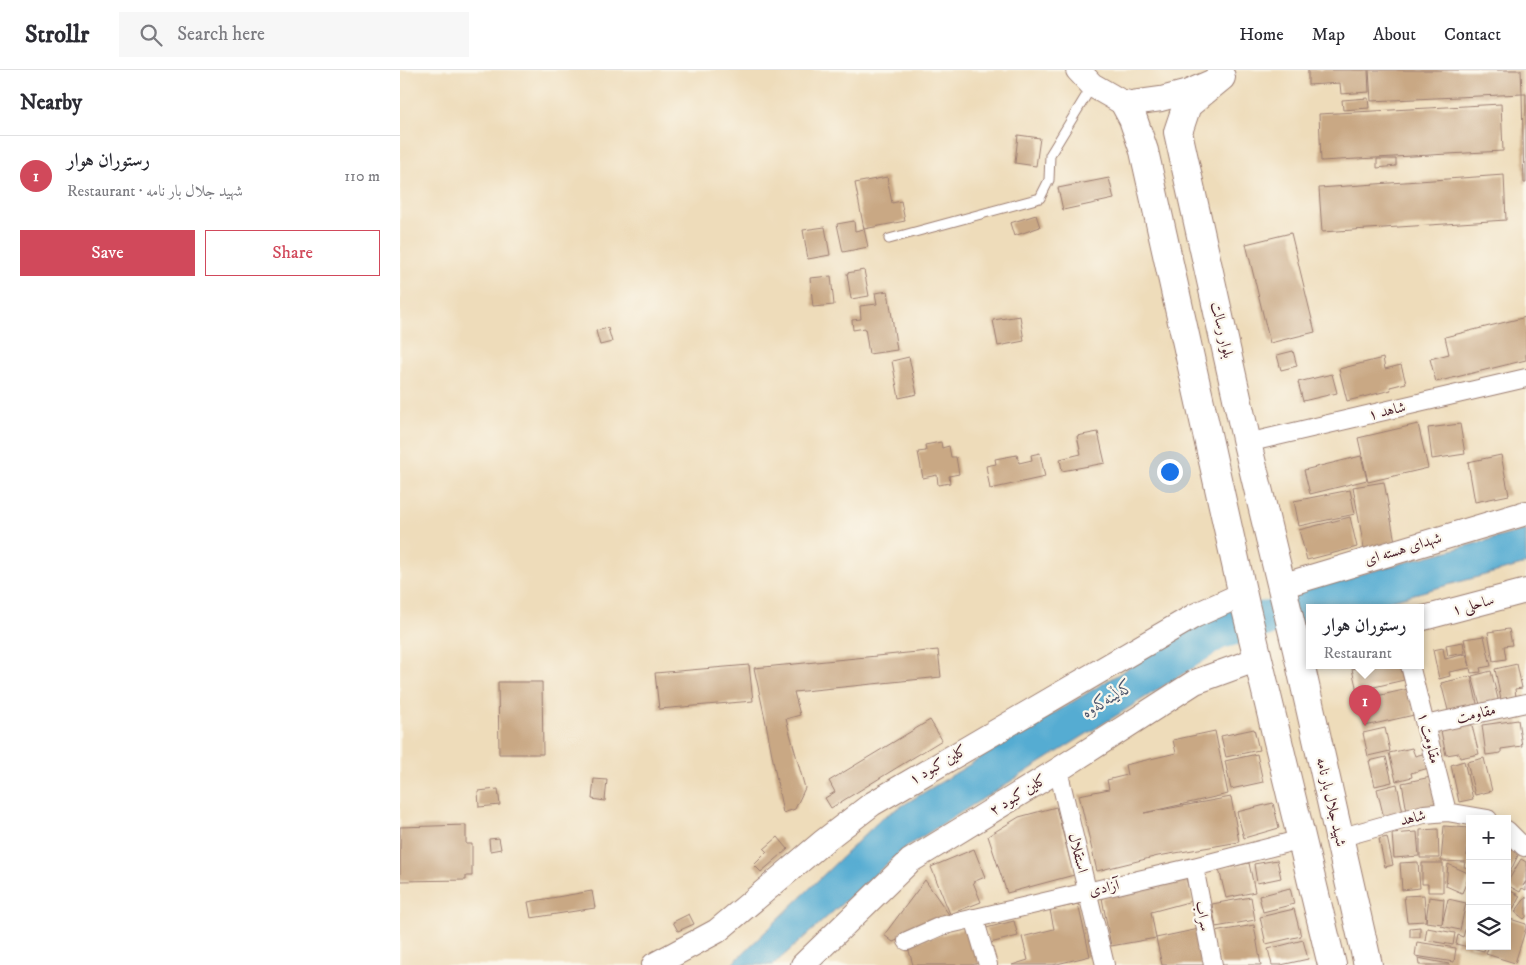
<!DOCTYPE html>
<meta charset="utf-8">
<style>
body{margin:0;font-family:"IM FELL DW Pica",Amiri,serif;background:#f7f7f7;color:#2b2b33}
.controls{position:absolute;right:15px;bottom:15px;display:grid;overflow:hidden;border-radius:0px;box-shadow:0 2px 12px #0003}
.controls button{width:45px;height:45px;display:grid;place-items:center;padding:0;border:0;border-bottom:1px solid #e1e1e2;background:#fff;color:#2b2b33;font:25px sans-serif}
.you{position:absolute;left:769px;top:401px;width:18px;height:18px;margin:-12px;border:4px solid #fff;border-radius:50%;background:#1a73e8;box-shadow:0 0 0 8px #1a73e833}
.badge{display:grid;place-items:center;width:32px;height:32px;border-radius:50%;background:#d1495b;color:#fff;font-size:16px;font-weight:700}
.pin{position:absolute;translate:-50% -41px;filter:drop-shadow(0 1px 2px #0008)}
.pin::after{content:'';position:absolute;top:26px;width:18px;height:15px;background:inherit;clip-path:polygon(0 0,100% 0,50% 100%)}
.popup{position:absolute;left:906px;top:534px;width:118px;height:65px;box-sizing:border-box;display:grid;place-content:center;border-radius:0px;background:#fff;filter:drop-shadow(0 1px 4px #0005);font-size:16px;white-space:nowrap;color:#7c7c81}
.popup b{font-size:19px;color:#2b2b33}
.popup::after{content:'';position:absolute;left:50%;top:100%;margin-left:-10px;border:10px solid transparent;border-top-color:#fff}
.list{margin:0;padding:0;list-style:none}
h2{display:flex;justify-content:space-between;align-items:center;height:65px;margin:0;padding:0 20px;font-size:21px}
h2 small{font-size:16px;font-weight:400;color:#7c7c81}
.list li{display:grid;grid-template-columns:32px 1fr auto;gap:15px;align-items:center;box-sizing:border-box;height:80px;padding:0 20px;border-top:1px solid #e1e1e2}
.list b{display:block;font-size:19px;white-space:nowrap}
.list p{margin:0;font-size:16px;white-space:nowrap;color:#7c7c81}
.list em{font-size:16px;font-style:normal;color:#7c7c81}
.actions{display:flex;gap:10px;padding:15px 20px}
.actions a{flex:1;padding:11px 0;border:1px solid #d1495b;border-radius:0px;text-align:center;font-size:18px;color:#d1495b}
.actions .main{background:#d1495b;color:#fff}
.icon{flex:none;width:28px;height:28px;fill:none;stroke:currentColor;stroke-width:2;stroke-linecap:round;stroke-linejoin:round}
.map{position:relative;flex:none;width:1126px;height:895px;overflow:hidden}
header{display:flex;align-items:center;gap:30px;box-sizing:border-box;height:70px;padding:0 25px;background:#fff;border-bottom:1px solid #e1e1e2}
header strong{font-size:24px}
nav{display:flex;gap:28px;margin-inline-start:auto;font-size:18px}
.search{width:350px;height:45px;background:#f7f7f7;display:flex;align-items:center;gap:12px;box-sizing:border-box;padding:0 18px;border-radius:0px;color:#7c7c81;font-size:19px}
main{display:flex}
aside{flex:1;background:#fff}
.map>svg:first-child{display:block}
.water{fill:#55acd2;stroke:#50667e}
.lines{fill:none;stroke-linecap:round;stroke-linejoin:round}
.river{stroke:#55acd2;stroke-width:36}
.building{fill:#c9a884}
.lane-casing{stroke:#9c7e72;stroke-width:11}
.street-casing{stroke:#9c7e72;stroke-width:20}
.secondary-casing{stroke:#9c7e72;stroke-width:26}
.primary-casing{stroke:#9c7e72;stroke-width:30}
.lane{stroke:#fff;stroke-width:9}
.street{stroke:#fff;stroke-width:18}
.secondary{stroke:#fff;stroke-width:24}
.primary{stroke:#fff;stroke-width:28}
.labels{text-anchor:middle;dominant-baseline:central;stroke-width:4.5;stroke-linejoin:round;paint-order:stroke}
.street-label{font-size:15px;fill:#4a1f2b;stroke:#fbf7ec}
.water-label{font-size:16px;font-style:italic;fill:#4e576e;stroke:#fbf7ec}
</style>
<header>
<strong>Strollr</strong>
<div class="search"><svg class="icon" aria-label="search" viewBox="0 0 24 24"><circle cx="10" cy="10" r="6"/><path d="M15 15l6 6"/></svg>Search here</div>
<nav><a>Home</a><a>Map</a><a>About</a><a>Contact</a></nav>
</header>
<main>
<aside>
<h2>Nearby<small></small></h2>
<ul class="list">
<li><span class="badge">1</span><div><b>رستوران هوار</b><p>Restaurant · شهید جلال بار نامه</p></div><em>110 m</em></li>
</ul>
<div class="actions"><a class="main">Save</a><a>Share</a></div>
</aside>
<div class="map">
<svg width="1126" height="895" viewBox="0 0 1126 895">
<rect width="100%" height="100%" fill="#fbf7ec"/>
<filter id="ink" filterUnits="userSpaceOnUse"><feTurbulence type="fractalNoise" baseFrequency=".02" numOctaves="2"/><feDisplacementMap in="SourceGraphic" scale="10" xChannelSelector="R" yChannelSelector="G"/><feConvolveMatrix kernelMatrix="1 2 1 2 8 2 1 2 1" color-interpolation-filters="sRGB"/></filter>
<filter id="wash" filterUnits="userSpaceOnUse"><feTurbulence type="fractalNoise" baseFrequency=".0096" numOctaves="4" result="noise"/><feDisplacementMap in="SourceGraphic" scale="20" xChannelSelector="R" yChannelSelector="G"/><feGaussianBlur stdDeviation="1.12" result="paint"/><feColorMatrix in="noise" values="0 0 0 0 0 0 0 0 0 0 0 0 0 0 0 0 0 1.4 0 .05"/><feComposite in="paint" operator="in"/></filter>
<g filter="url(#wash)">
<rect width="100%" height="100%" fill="#eedcba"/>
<g class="water">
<path d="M1126,460V494L966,537H926L921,515Z"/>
<path d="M818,549L826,577L507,776L373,895H331L482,748L804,552Z"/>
</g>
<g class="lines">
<path class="river" d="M778,586L817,562L972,520"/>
</g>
<g id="blocks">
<g class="building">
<path d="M908,0H968L969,22L941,24L940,13L908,15Z"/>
<path d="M969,0H1121L1122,24L971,31Z"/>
<path d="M1122,24H1126V113H1124Z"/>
<path d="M968,28L969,38L943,40L942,30Z"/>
<path d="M1101,34L1103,81L921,91L919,44Z"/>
<path d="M618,65L640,68L636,96L615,93Z"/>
<path d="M977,89H996V96L977,98Z"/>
<path d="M1104,105L1106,150L922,162L919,118Z"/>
<path d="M487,107L492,133L501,131L505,151L464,159L468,177L443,182L437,154L454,151L455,161L464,159L455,113Z"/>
<path d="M709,108L714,129L663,140L658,118Z"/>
<path d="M636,145L640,157L614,166L610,153Z"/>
<path d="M425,157L430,185L408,189L403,160Z"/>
<path d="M891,163L915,262L870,273L846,174Z"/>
<path d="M464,200L469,226L451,229L447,203Z"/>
<path d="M431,206L434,235L413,237L410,208Z"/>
<path d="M488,221L497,280L469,284L465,258L453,260L452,250L461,249L460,236L477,234L475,223Z"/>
<path d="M620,246L624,271L598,276L593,250Z"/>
<path d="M1126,247V290L1036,312L1030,289L1049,284L1045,267Z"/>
<path d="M208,258L212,272L200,275L196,261Z"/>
<path d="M893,281L897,296L881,300L877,285Z"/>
<path d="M509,287L517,324L499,328L492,291Z"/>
<path d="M983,288L985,299L1001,295L1006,313L990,317L991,320L947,331L939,299Z"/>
<path d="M932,304L937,323L903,331L898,312Z"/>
<path d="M1018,354L1028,398L968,412L958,368Z"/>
<path d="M1060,354L1065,384L1032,389L1028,358Z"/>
<path d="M698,362L705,393L662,401L660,389L681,384L677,366Z"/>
<path d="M541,372L542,378L549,376L551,387H556L559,404L549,406L550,413L538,415L537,405L523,408L518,382L526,381L525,375Z"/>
<path d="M640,383L645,407L590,419L586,396L596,394L595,389L617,385L619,393L632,390L631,385Z"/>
<path d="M1101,385L1109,425L1075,432L1068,392Z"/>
<path d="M961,386L967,410L910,424L904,400Z"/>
<path d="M984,412L995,472L964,478L953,417Z"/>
<path d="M950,420L955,444L899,456L894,431Z"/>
<path d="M950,447L957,477L907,490L899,460Z"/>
<path d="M1109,559L1112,575L1104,576L1106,589L1093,591L1088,562Z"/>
<path d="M1084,566L1091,596L1080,598L1081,602L1071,603L1070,598L1049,602L1050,606L1039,609L1033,580L1043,578L1045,589L1066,584L1070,596L1064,569Z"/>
<path d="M1063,572L1065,583L1048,586L1046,575Z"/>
<path d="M538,580L541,607L394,622L400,645L386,649L405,718L395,739L383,743L366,653L354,598Z"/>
<path d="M1117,594L1122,618L1115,619L1116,627L1101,630L1095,599Z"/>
<path d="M349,595L353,631L259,639L255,603Z"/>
<path d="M969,595H1000L1004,610L957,621L952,599Z"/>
<path d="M1091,601L1099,633L1081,638L1072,606Z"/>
<path d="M1071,606L1078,638L1049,644L1041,613Z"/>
<path d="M98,612H142L143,684H99Z"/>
<path d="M1008,619L1014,645L965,656L959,630Z"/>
<path d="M530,650L542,670L431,738L425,728L435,722L429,711Z"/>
<path d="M1118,650L1122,676L1101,679V683L1086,685L1082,655Z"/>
<path d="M1071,652L1079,684L1060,688L1059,683L1046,685L1041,661L1060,656L1059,654Z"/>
<path d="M985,658L990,681L968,686L963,663Z"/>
<path d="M854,659L859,680L826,687L821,666Z"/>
<path d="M815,661L828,724L744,743L831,727L839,772L758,786L697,801L679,725L709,719L707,710L727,705L725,695L776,683L773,670Z"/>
<path d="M1012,678L1015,686L1026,683L1029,698L1011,703L1012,707L996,711L989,683Z"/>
<path d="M857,684L863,712L831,719L825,691Z"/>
<path d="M986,687L992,712L975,716L969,691Z"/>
<path d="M1084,688L1092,721L1075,725L1067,692Z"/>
<path d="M1064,691L1073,729L1059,732L1051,695Z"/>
<path d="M1031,707L1036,737L1007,742L1002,713Z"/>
<path d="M194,709L207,710L205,731L192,729Z"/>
<path d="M997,714L1003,743L984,748L977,719Z"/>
<path d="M98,719L100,735L79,737L78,721Z"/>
<path d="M873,733L879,758L844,768L837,742Z"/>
<path d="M656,737L674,805L607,823L588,766L619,747Z"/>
<path d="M66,755V774H72V806H66V810L0,811V757Z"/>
<path d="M1044,756L1069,758L1067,786L1070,777V798L1064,797L1065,792L1041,791Z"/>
<path d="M1038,759L1039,788H1020V760Z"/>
<path d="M1017,762L1019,786L994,788L992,764Z"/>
<path d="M378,767L388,779L361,802L354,795L367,782L364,779Z"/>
<path d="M987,767L993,795L985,797L979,769Z"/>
<path d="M99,768L101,779L90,781L89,769Z"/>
<path d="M1107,777L1119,783L1107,809Z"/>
<path d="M574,779L585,807L573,812L581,832L550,844L531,797Z"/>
<path d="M1121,789L1126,792V811L1123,816L1126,812V820L1122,818L1120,822L1107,815V813Z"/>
<path d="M877,790L881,808L857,813L854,794Z"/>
<path d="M1018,792L1020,818L1002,820L1000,793Z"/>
<path d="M849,793L855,822L826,828L819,799Z"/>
<path d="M1022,793H1043V822H1028V814H1022Z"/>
<path d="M1048,794L1070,804L1062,823L1046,816Z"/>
<path d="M786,808L792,831L751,842L756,868L711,876L702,828Z"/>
<path d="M525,810L550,846L493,872L484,865Z"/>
<path d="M890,818L894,834L863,842L859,826Z"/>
<path d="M1107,819L1120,826L1111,843L1107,841Z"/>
<path d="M192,821L195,838L131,848L128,832Z"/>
<path d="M1024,825L1026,851L1007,852L1004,826Z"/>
<path d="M851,827L855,850L816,857L812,834Z"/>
<path d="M1029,827L1044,829L1042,854L1048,829L1066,833L1060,860L1041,856L1042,854L1026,852Z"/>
<path d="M1126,827V847L1124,849L1115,842Z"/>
<path d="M678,834L690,886L653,895H612L628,890L622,867L654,859L650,840Z"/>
<path d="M894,839L901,866L866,874L860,847Z"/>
<path d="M289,844L294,854L278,861L273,852Z"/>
<path d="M1069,846L1070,876H1085L1084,881L1056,874L1058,865L1063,867Z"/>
<path d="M1107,848L1126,854V858L1115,893L1086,884L1089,876H1107Z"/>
<path d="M614,851L618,866L590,873L586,858Z"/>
<path d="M854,855L861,895H821L814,862Z"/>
<path d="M570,857L580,893L571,895H513L507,874Z"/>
<path d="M1020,857V867H1010V858Z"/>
<path d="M1027,858L1055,863L1053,875L1025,870Z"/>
<path d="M799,859L806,895H762L756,868Z"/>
<path d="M903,870L908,889L881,895H872L868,879Z"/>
<path d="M1017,872L1056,878L1054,892L1015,886Z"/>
<path d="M1018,888L1049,894V895H1019Z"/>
</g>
</g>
</g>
<g filter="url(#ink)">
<use href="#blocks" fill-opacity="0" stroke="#9c7e72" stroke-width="1"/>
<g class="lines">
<defs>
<path id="lane" d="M489,169L640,128L649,110L650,85L692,16"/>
<g id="street">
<path d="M847,373L1126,308"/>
<path d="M1010,595L1047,742"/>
<path d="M1025,655L1126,633"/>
<path d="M658,700L705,895"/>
<path d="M1107,760L1124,777L1126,776"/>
<path d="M939,768L1024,744L1047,742L1088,749"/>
<path d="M794,797L813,895"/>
<path d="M574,848L588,895"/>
<path d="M507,871L541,856L794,797L902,769"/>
</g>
<g id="secondary">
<path d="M678,0L692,15L725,34L761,29L788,22L809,13"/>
<path d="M881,516L1126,443"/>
<path d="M1020,549L1126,521"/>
<path d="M254,895L317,861L424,771L472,734L794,546L843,524"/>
<path d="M403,895L510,791L658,700L795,612L858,589"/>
</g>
<g id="primary">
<path d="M821,7L787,35L778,62L847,373L897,580L968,895"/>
<path d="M725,34L733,49L744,81L846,539L932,895"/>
</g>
</defs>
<use href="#lane" class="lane-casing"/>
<use href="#street" class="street-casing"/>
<use href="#secondary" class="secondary-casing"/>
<use href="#primary" class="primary-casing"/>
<use href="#lane" class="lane"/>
<use href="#street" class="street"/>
<use href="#secondary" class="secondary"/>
<use href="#primary" class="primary"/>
</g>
</g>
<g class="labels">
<g class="street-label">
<text transform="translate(822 260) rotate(77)">بلوار رسالت</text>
<text transform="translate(987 341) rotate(-13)">شاهد ۱</text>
<text transform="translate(1003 479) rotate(-17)">شهدای هسته ای</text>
<text transform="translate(1073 535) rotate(-15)">ساحلی ۱</text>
<text transform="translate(1076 644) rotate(-13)">مقاومت</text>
<text transform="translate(1029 668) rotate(76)">مقاومت ۱</text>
<text transform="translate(538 695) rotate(-30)">کلین کبود ۱</text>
<text transform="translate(618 725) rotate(-32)">کلین کبود ۲</text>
<text transform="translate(931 732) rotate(77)">شهید جلال بار نامه</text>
<text transform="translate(1013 748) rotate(-14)">شاهد</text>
<text transform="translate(678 783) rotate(76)">استقلال</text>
<text transform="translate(704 818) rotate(-13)">آزادی</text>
<text transform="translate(803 846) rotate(79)">سراب</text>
</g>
<g class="water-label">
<text transform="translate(708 629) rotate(-31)">کەڵینەکەوە</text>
</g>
</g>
</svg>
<div class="controls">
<button>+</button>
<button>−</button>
<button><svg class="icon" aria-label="layers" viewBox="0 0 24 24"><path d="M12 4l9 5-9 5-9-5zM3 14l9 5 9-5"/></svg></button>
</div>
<div class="you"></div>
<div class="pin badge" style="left:965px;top:656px">1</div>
<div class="popup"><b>رستوران هوار</b>Restaurant</div>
</div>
</main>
